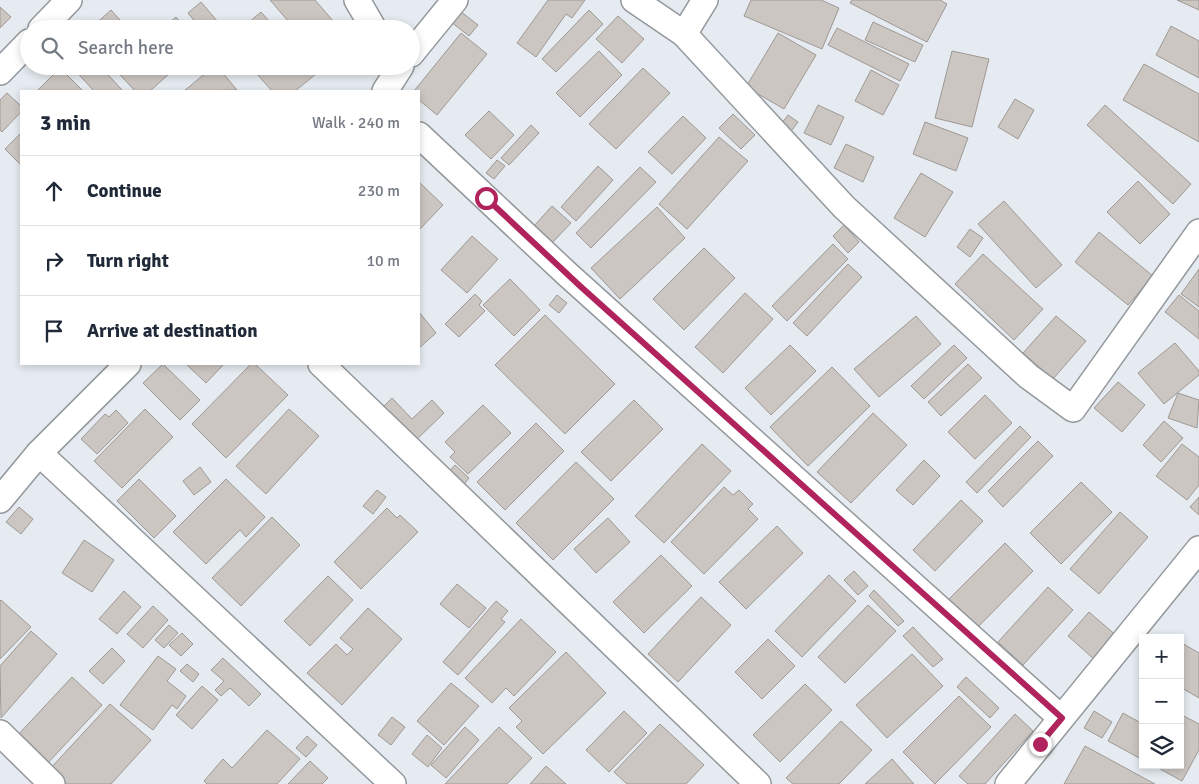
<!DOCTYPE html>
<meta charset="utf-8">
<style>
body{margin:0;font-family:Signika,sans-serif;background:#f2f2f3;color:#1f2937}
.controls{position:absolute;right:15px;bottom:15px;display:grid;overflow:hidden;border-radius:0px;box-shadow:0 2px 8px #0003}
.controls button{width:45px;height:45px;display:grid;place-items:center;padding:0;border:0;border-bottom:1px solid #e0e1e3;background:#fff;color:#1f2937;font:25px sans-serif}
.stop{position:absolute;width:15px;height:15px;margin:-11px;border:4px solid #b0235d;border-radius:50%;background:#fff}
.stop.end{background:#b0235d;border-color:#fff;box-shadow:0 1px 5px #0008}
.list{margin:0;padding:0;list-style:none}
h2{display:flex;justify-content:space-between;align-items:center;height:65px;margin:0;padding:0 20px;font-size:21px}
h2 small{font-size:16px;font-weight:400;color:#747a83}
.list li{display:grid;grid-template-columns:32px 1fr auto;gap:15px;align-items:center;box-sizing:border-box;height:70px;padding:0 20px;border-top:1px solid #e0e1e3}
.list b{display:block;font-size:19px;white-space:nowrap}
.list em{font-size:16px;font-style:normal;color:#747a83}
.icon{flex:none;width:28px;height:28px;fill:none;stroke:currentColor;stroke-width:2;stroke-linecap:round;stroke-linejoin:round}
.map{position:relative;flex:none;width:1199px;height:784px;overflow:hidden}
.search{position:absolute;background:#fff;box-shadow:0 2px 8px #0003;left:20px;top:20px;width:400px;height:55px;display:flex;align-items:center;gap:12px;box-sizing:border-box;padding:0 18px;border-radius:28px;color:#747a83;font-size:19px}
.panel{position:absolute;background:#fff;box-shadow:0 2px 8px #0003;left:20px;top:90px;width:400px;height:275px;border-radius:0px}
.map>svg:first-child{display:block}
.building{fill:#ccc6c2;stroke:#9f9995}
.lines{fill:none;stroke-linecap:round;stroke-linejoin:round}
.minor-casing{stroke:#93989c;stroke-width:28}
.minor{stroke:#fff;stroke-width:25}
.route{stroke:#b0235d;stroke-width:6}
</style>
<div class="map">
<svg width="1199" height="784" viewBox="0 0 1199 784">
<rect width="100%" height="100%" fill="#e5ebf0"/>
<g class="building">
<path d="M270,0H315L340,29H295Z"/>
<path d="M548,0H585L572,18L566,14L536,57L517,43Z"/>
<path d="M751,0H821L839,8L822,49L744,16Z"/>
<path d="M852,0H940L947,4L927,42L850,3Z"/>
<path d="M1177,0H1199V10Z"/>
<path d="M201,2L224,29H201L188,13Z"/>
<path d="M0,7L11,17L0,28Z"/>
<path d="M111,10L128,29H90Z"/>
<path d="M589,10L603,24L556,72L542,59Z"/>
<path d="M460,11L478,25L469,36L451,22Z"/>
<path d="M261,12L276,29H241Z"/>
<path d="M618,16L644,39L622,63L596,39Z"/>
<path d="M176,17L186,29H162Z"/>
<path d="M873,22L923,45L915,62L865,40Z"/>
<path d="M1171,26L1199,41V78L1156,55Z"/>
<path d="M837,28L909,64L900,81L828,45Z"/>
<path d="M461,33L487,54L437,115L419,100V91H414Z"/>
<path d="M778,33L816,55L784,109L746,87Z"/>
<path d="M599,51L622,75L580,117L556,93Z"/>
<path d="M952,51L989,59L972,127L935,118Z"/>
<path d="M1144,64L1199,94V142L1123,100Z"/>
<path d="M71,66H100L123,91H94Z"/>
<path d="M112,66H162L169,74L150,91H135Z"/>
<path d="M175,66H193L182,75Z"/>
<path d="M214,66H217L237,90L184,91Z"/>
<path d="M250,66H309L316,74L295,91H272Z"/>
<path d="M60,68L83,91H37Z"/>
<path d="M643,68L670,93L616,149L589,124Z"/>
<path d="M871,70L899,85L883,115L855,101Z"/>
<path d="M7,93L21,106V112L2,132L0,130V100Z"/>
<path d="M1015,99L1034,110L1018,139L998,127Z"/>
<path d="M818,105L844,117L831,145L804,133Z"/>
<path d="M1105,105L1191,184L1173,204L1087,125Z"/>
<path d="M489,111L514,135L491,159L465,135Z"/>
<path d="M733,114L755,135L741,149L719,128Z"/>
<path d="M788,115L798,122L789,134L779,127Z"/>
<path d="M683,116L706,138L672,174L648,152Z"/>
<path d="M925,122L968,138L956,171L913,154Z"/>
<path d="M531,125L539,133L509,165L501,158Z"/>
<path d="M21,133V165L5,149Z"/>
<path d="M719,137L748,161L687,229L659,204Z"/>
<path d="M846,144L874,157L863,182L834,168Z"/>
<path d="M497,160L505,166L494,179L486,173Z"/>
<path d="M598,166L613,180L576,221L561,207Z"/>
<path d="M640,167L656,182L591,248L576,233Z"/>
<path d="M921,173L953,192L925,237L894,218Z"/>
<path d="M1138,181L1170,214L1140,244L1107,212Z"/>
<path d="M419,182L443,205L419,230Z"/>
<path d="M1004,201L1062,265L1036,288L978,224Z"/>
<path d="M552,206L571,223L552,243L534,226Z"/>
<path d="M657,207L685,238L620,299L591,268Z"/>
<path d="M844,225L859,242L848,253L833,236Z"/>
<path d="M970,229L983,238L970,257L957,247Z"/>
<path d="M1099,232L1153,276L1128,305L1075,262Z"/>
<path d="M472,236L498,259L467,293L441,270Z"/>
<path d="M833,244L848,259L787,321L772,306Z"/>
<path d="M704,248L735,278L684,330L653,299Z"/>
<path d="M983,254L1043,309L1014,340L955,284Z"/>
<path d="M848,264L862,277L807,336L793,323Z"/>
<path d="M1199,269V307L1181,294Z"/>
<path d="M510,279L540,310L514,336L483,305Z"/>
<path d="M745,293L773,319L723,373L695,347Z"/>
<path d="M475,294L482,301L479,305L485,311L459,337L445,324Z"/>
<path d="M557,295L567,303L559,313L549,305Z"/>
<path d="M1179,295L1199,311V339L1165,312Z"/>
<path d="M419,312L436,333L419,348Z"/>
<path d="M545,315L615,384L565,434L495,365Z"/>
<path d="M916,316L941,344L879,397L854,369Z"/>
<path d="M1056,316L1086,341L1053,379L1023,353Z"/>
<path d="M1175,343L1199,371V375L1164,404L1138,373Z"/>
<path d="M790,345L816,371L771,415L745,388Z"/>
<path d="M954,345L967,358L924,399L911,386Z"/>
<path d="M163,364L200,400L180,420L143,383Z"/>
<path d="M186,364H224L206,383Z"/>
<path d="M251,364H255L288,395L226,458L192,424Z"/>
<path d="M968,364L982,378L941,416L928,402Z"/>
<path d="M832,367L870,406L808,466L770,427Z"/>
<path d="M1118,382L1145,405L1122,432L1094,408Z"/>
<path d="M1178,393L1199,400L1197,428L1168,418Z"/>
<path d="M985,395L1012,423L975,459L948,432Z"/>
<path d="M392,398L412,419L432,400L444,413L413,443L380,410Z"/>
<path d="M634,400L663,429L611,481L581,452Z"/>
<path d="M483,405L511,433L468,474L450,457L455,452L445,442Z"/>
<path d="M145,409L173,437L122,488L94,461Z"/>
<path d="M289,409L319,436L266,494L236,466Z"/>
<path d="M116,410L128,423L97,454L81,439L105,414L109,417Z"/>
<path d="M873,413L907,445L851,503L817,472Z"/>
<path d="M1164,421L1183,438L1161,462L1143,445Z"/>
<path d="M536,423L564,451L505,510L477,482Z"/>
<path d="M1020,426L1031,437L977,493L966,482Z"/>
<path d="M1038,441L1053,456L1003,507L988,491Z"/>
<path d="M702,444L731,471L664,543L635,516Z"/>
<path d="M1182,444L1199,457V485L1187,500L1156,476Z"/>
<path d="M924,460L940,476L913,505L896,490Z"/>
<path d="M576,462L614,499L553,560L516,523Z"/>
<path d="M455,465L469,478L462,487L447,474Z"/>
<path d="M200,467L211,482L194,495L183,481Z"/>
<path d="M139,479L176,516L154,538L117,501Z"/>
<path d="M226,479L265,517L246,537L240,530L206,564L173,532Z"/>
<path d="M1081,482L1112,512L1061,564L1030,533Z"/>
<path d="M724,487L733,495L739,490L753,504L748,509L758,519L704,574L671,542Z"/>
<path d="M377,490L386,497L373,514L363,506Z"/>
<path d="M1199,497V515L1190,507Z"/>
<path d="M961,500L983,521L935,571L913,550Z"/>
<path d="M19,507L33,519L21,534L6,522Z"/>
<path d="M387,508L397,518L400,515L418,532L361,589L334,562Z"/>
<path d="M1120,512L1148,537L1099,594L1070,569Z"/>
<path d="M272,517L300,545L241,606L212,578Z"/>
<path d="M608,518L630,542L596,573L574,549Z"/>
<path d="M777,526L803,553L746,609L719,582Z"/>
<path d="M84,540L114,560L92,592L62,573Z"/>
<path d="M1005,543L1033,571L977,628L948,600Z"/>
<path d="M661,555L692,586L644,633L613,602Z"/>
<path d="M854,571L868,586L858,595L844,580Z"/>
<path d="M829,575L856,601L802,657L775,631Z"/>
<path d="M328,576L353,600L310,646L284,621Z"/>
<path d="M457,584L486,608L469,628L440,604Z"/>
<path d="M1048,587L1073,610L1023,665L998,642Z"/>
<path d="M874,590L904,621L898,626L869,596Z"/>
<path d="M124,591L141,607L117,634L99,619Z"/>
<path d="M701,597L731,625L678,682L648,654Z"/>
<path d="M1,600L31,627L0,659V601Z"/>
<path d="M496,601L508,611L501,619L505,622L458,675L443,662Z"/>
<path d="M868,605L896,631L845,683L818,657Z"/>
<path d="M153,606L168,620L143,648L127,634Z"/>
<path d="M368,608L402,639L342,705L307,673L336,644L347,655L353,649L340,638Z"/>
<path d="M1089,612L1118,637L1096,661L1068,636Z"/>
<path d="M521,619L556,652L514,696L506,688L492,703L465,678Z"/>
<path d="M169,625L178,633L164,648L155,640Z"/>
<path d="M913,627L943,659L933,667L903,636Z"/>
<path d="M31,631L57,654L1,718L0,666Z"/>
<path d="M182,633L193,644L181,656L169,645Z"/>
<path d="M768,639L795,666L762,699L735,672Z"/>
<path d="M1180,642L1199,653V698L1180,687Z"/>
<path d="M112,648L125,661L103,684L89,671Z"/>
<path d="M566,652L606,693L543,754L516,727L522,721L509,708Z"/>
<path d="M912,654L943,686L887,738L856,705Z"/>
<path d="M158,656L176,669L167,681L186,696L177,709L172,705L153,730L120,705Z"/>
<path d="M223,658L261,694L249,706L230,688L221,696L215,690L224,681L211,670Z"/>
<path d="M187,664L199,674L193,682L180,671Z"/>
<path d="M72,677L102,705L46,765L16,737Z"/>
<path d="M966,677L999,708L990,718L957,687Z"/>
<path d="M451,683L479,706L444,745L417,721Z"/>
<path d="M805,684L832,710L780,762L753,735Z"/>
<path d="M202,686L218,700L192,729L176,715Z"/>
<path d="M959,696L991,727L935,784L903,752Z"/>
<path d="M110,704L151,740L111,784H62L48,771Z"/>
<path d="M624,711L647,733L609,772L586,750Z"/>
<path d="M1094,711L1112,722L1102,738L1084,728Z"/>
<path d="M1123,713L1139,722L1143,716V760L1108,741Z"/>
<path d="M1015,714L1033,731L985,784H968L959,776Z"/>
<path d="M1180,714L1199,724V750L1182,781L1153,765H1180Z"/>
<path d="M392,717L405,727L391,745L378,735Z"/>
<path d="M841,721L872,750L839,784H793L786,778Z"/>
<path d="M660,724L704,765L686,784H627L614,772Z"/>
<path d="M465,727L479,740L446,778L431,765Z"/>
<path d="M499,727L532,758L507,784H445Z"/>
<path d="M267,730L300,759L277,784H207L204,781L223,759L232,768Z"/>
<path d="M427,735L442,748L428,767L412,754Z"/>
<path d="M307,736L317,745L306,757L296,748Z"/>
<path d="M1085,746L1155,784H1064Z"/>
<path d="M892,759L914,784H865Z"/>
<path d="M310,761L328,778L322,784H288Z"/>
<path d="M546,766L566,784H530Z"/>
</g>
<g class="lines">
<defs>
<g id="minor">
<path d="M357,0L374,29"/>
<path d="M634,0L684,34L844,207L1028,376L1073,409L1199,232"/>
<path d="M41,29L69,0"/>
<path d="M684,34L705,0"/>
<path d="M411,54L455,0"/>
<path d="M0,72L29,42"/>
<path d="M385,91L401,66"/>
<path d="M419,135L566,273L1061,718"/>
<path d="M321,364L758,784"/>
<path d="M39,453L393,784"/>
<path d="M0,500L39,453L128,364"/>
<path d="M0,733L52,784"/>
<path d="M1008,784L1199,549"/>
</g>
</defs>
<use href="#minor" class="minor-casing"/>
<use href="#minor" class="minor"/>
</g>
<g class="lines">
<path class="route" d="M486,198L580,286L1062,718L1040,744"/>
</g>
</svg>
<div class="controls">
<button>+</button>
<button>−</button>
<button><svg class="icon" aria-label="layers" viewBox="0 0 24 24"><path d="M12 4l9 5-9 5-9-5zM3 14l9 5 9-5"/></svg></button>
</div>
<div class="stop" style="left:486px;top:198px"></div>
<div class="stop end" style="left:1040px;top:744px"></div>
<div class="search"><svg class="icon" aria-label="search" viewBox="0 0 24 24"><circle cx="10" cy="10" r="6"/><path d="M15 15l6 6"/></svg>Search here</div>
<section class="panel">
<h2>3 min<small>Walk · 240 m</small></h2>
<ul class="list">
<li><svg class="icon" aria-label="ahead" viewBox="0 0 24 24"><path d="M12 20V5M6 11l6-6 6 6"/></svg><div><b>Continue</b></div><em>230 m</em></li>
<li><svg class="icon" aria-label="right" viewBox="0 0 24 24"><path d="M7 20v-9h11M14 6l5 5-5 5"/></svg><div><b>Turn right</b></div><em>10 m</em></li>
<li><svg class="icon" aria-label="arrive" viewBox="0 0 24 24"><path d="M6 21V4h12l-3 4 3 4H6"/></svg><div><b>Arrive at destination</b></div></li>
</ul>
</section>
</div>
